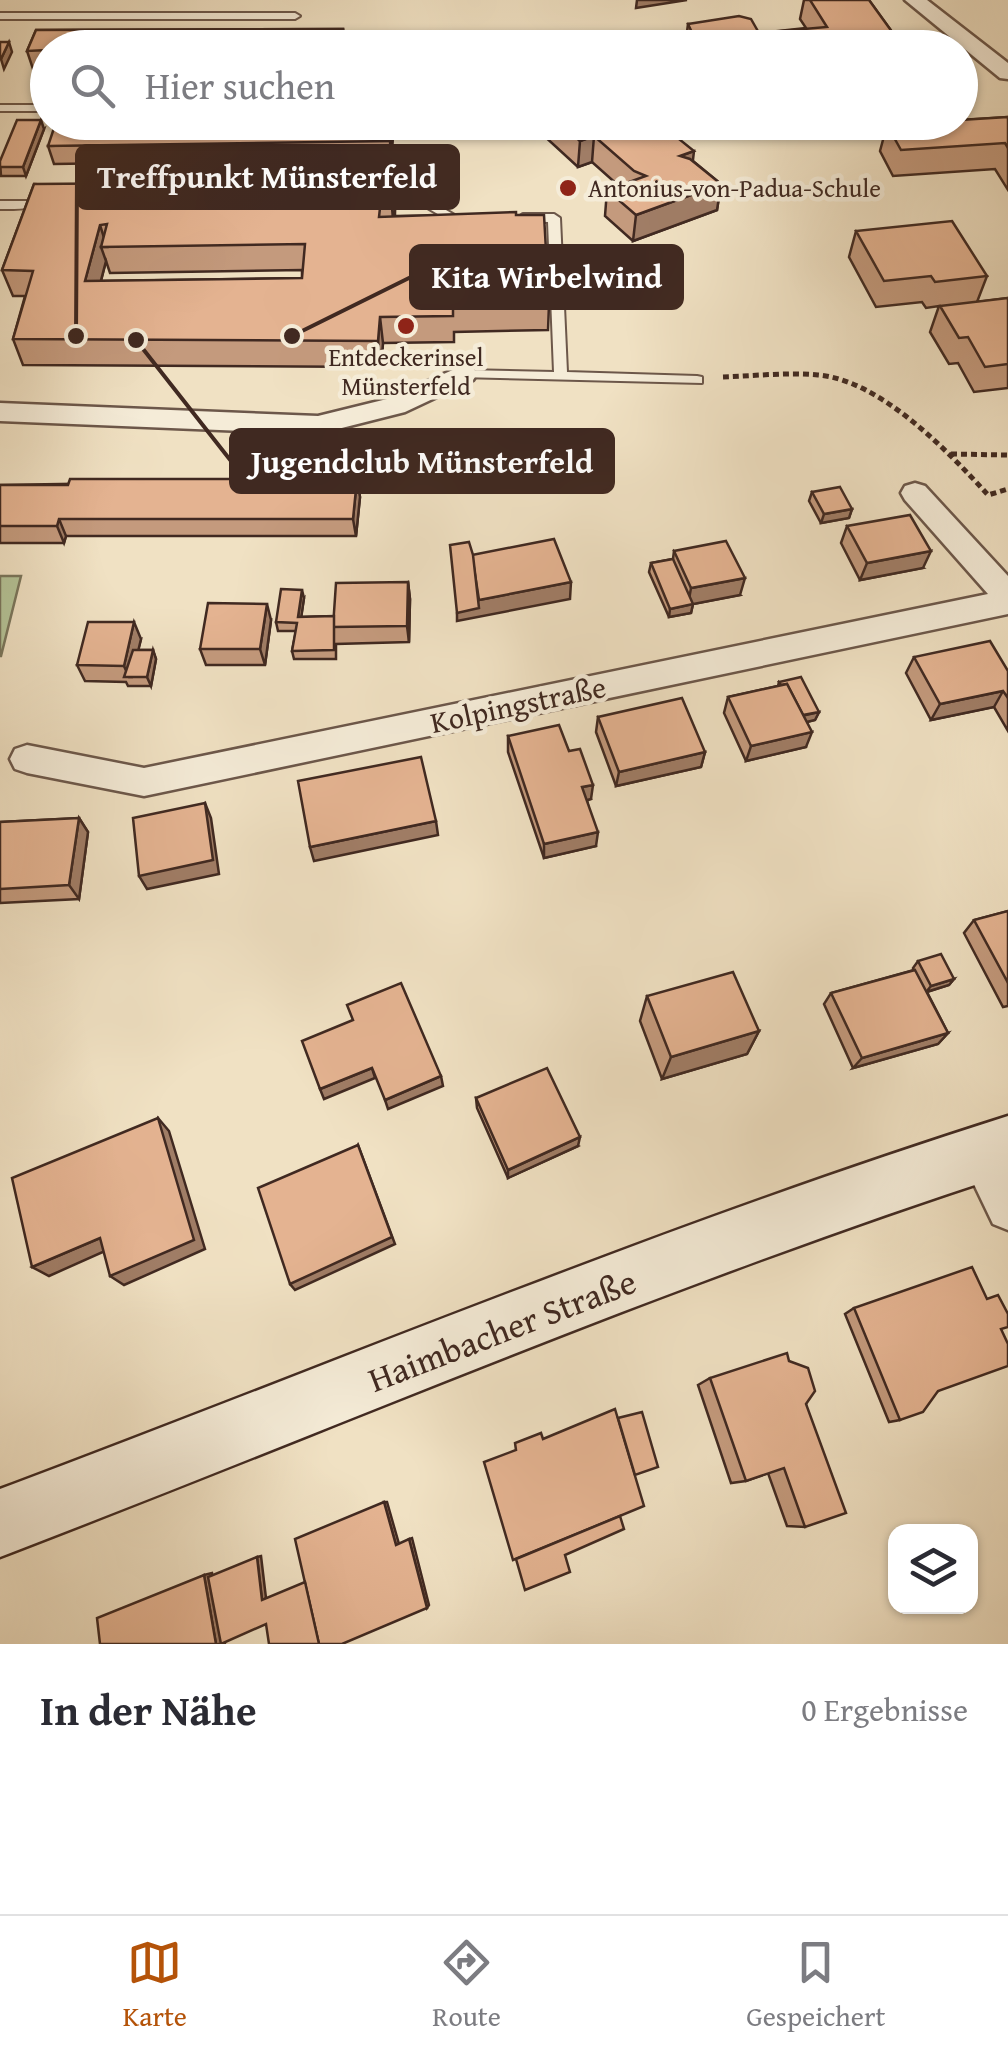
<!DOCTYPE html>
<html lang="de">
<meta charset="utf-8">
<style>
body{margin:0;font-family:"Gentium Book Plus",serif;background:#f2f2f3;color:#2b2b33}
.controls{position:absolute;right:30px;bottom:30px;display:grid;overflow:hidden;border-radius:20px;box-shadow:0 2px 8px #0004}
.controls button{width:90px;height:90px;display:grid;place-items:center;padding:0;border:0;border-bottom:2px solid #e1e1e2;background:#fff;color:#2b2b33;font:50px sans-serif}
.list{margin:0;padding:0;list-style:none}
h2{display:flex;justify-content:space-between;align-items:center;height:130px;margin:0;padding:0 40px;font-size:42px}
h2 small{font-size:32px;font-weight:400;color:#7c7c81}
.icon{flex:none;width:55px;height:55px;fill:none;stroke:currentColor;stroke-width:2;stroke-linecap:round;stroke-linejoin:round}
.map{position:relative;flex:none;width:1008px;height:1644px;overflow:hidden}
.search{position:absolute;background:#fff;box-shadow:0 2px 8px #0004;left:30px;right:30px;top:30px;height:110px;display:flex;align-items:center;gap:25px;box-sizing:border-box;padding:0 35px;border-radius:55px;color:#7c7c81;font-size:38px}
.sheet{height:270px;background:#fff}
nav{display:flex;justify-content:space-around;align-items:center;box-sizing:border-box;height:140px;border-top:2px solid #e1e1e2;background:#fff;font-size:28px;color:#7c7c81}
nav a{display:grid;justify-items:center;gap:5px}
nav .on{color:#b45309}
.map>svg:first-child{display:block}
.green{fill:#b5c498;stroke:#7a765c;stroke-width:2.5}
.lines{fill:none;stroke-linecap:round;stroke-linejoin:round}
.lane-casing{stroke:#6c574a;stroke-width:4}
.street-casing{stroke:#6c574a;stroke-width:5}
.secondary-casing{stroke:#402921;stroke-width:5}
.path-far1{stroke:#402921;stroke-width:4;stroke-dasharray:5 4;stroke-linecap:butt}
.path{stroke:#402921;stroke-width:5;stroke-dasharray:6 4;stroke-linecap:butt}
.lane{fill:#f5ecd8;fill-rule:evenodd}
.street{fill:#f5ecd8;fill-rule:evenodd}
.secondary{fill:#f5ecd8;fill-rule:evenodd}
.wall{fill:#c49a7d;stroke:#402921;stroke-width:2.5;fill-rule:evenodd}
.shaded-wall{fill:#a07d66;stroke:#402921;stroke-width:2.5}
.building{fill:#e4b391;stroke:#402921;stroke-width:2.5;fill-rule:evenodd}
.poi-dot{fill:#8f2418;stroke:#f5ecd8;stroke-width:4}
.labels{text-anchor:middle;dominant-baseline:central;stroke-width:9;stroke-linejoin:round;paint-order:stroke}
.far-poi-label{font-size:25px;fill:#402921;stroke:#f5ecd8;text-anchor:start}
.street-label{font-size:30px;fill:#402921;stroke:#f5ecd8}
.near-street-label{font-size:35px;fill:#402921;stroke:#f5ecd8}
.leader{fill:none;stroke:#402921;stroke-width:4}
.callout-dot{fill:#402921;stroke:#f5ecd8;stroke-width:4}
.callout{fill:#402921;stroke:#402921;stroke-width:4}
.callout-label{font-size:32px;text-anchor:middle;font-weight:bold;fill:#fff}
</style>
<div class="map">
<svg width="1008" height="1644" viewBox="0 0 1008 1644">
<rect width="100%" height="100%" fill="#f0e1c3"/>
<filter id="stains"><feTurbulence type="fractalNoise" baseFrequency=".002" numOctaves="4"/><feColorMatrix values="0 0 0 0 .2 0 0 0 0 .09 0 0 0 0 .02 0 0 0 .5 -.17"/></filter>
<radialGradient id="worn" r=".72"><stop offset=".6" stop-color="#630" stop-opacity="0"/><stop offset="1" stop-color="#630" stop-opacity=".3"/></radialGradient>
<path class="green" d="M0,576H21L1,656H0Z"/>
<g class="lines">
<defs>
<g id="lane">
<path d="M0,13H295L300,16L295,19H0Z"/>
<rect x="0" y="105" width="48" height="6"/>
<path d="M371,180L396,181L458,217L448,220L390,186L367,185L365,183Z"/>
<path d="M48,193L54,197C37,210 21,209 0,209V201H30Z"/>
<path d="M523,214H554L560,218L567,372L697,376L702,377V383L459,377L457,374L464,370L554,372L548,222L519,221L517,218Z"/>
</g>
<g id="street">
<path d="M905,0H927L1008,63V79L1000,78Z"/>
<path d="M464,365L473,368L477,374L473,380L405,412L318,434L0,421V403L318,416L387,399Z"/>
<path d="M915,483L925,486L1008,576V614L144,796L27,773L15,769L10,759L15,749L27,745L144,768L988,594L905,500L901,493L905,486Z"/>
<path d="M980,1132L995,1138L1008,1165V1230L993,1224L959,1153L965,1138Z"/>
</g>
<path id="secondary" d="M1008,1116V1174C666,1285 336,1428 0,1557V1489C336,1363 666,1224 1008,1116Z"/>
</defs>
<use href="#lane" class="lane-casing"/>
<use href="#street" class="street-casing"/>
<use href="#secondary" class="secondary-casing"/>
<path class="path-far1" d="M336,43H353"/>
<g class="path">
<path d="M723,377C754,376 787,372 818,375C880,380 948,451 988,495L1008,489"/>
<path d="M951,454L1008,455"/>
</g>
<use href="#lane" class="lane"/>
<use href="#street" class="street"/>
<use href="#secondary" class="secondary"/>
</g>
<g class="wall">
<path d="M804,0H869L903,47L685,48L688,24L759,33L806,28L800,19Z"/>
<path d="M343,29L345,48H48V69H33L27,51L36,30Z"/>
<path d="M1008,117V190L995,169L893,176L880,151L887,125Z"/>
<path d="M529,122H669L675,129L674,134L693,161L721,184L717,210L633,241L605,216L607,190L619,186L592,162L578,167Z"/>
<path d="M44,129L26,176H1L0,161Z"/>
<path d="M393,135L391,159L54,164L48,146Z"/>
<path d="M34,184L395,207V216L516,215L549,304L548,330L454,332V342L383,343L381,367L23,365L13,339L25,296H13L2,270ZM106,261L110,273L302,270V278L101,281Z"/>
<path d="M856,231L987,276L977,302L1008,298V388L974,392L958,363L949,364L930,332L939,306L926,308L922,302L876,307L849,257Z"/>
<path d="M357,479L360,497L356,536H66L64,543H0V485Z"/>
<path d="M812,492L852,509L849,518L821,523L809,501Z"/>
<path d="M847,526L923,568L860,580L841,543Z"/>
<path d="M674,551L740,595L693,604L691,613L669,617L649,572L651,563L673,559Z"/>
<path d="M408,582L410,599L409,642L336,644V659H294L292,651L296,631H278L276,622L304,598L301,617L334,616Z"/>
<path d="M271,620L265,665H206L200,649Z"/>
<path d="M141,639L138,650H153L156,659L151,686H128L126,682L85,681L77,665Z"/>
<path d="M914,657L1008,671V731L994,707L931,720L906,673Z"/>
<path d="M779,682L819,712L815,720L807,722L806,747L746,761L724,713L728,697L778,686Z"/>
<path d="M598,717L705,752L701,767L616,786L596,732Z"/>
<path d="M508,736L569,751L591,799L587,800L596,846L544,858L508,752Z"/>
<path d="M79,818L88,832L79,899L0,903V822Z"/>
<path d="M1008,911V1006L1003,1007L964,933L974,920Z"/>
<path d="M918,961L954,979L949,985L927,992L948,1033L938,1044L853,1068L824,1004L831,993L914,970L913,968Z"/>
<path d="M647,996L759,1031L747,1054L662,1079L640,1021Z"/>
<path d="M476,1098L578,1146L508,1178L477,1108Z"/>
<path d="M854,1308L1001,1329L938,1391L900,1420L889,1422L845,1314Z"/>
<path d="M710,1378L806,1404L805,1527L787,1526L768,1473L746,1481L731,1483L698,1385Z"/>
</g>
<g class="shaded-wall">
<path d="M637,0H687L636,8Z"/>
<path d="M343,29L345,48H340Z"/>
<path d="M9,42L12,52L4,69L1,59Z"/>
<path d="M41,120L44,129L26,176L23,167Z"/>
<path d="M391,122L393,135L391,159L390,141Z"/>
<path d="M594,136L592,162L578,167L580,141Z"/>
<path d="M694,151L691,177L680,156Z"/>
<path d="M393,181L395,207L394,233L392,207Z"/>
<path d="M721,184L717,210L633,241L636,215Z"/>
<path d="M100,225L107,247H101L106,261L94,307L85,281Z"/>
<path d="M380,317L383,343L381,367L378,341Z"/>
<path d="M357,479L360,497L356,536L353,519Z"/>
<path d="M852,509L849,518L821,523L824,514Z"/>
<path d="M59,519L66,536L64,543L57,526Z"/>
<path d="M931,551L923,568L860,580L867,563Z"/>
<path d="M745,578L740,595L693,604L691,613L669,617L670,609L688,605L691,588Z"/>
<path d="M408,582L410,599L409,642L407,626Z"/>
<path d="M571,582L570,599L457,621V613L479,600Z"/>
<path d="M302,590L304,598L300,626L298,617Z"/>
<path d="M267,604L271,620L265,665L260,649Z"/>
<path d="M134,622L141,639L132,677H129L124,666Z"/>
<path d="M153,650L156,659L151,686L147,677Z"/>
<path d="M1003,691L994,707L931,720L940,704Z"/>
<path d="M819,712L815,720L794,725L797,717Z"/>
<path d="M812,732L806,747L746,761L751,746Z"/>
<path d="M705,752L701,767L616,786L619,772Z"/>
<path d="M593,785L591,799L580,802L582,787Z"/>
<path d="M205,803L211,818L219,874L147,889L139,876Z"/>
<path d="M79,818L88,832L79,899L69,885Z"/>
<path d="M436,821L438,835L314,861L310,847Z"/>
<path d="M598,832L596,846L544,858V844Z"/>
<path d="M954,979L949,985L926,992L931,986Z"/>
<path d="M759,1031L747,1054L662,1079L671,1057Z"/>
<path d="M948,1033L938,1044L853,1068L862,1058Z"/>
<path d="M372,1068L375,1078L324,1099L320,1089Z"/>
<path d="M441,1076L443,1086L388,1109L385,1100Z"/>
<path d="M158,1118L169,1131L205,1249L124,1285L110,1276Z"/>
<path d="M580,1137L578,1146L508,1178V1170Z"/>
<path d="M358,1145L395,1244L295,1290L290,1284Z"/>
<path d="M100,1238L114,1247L49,1276L32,1267Z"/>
<path d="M384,1502H387L399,1544L396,1545Z"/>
<path d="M412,1538L429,1605L427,1608L409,1539Z"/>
<path d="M261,1556L266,1598L262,1600L257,1557Z"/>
<path d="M212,1573L225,1644H216L204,1575Z"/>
</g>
<g class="building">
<path d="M810,0H869L903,47L726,48L720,37L695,39L688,24L739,16L751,19L759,33L827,27Z"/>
<path d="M343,29L340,48H48V50L27,51L36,30Z"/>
<path d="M617,35L622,48H536L534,38Z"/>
<path d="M0,42H9L1,59H0Z"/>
<path d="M1008,117V148L1005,143L901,150L887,125L960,122V120Z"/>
<path d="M17,120H41L23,167H0V161Z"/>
<path d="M56,122H391L390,141L48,146Z"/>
<path d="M558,122H669L675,129L669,131L694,151L680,156L690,159L721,184L636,215L607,190L646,176L634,171L594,136L580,141Z"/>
<path d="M393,181L392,207L380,208L379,217L516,212V215H544L549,304L453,306V316L380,317L378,341L13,339L33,271L2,270L34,184ZM107,224L101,247L305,244L302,278L85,281L100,225Z"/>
<path d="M952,221L987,276L935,282L931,276L884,281L856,231Z"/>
<path d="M1008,298V364L985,367L968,337L959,338L940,306Z"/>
<path d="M70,479H357L353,519H59L57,526H0V485H68Z"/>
<path d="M840,487L852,509L824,514L812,492Z"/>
<path d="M910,515L931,551L867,563L847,526Z"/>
<path d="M554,539L571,582L479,600L472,555Z"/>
<path d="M726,541L745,578L691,588L674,551Z"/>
<path d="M469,542L473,555L479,608L457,613L450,545Z"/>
<path d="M673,559L693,604L670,609L651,563Z"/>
<path d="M408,582L407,626L333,627L336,583Z"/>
<path d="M281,589L302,590L298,617L334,616V650L292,651L297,623L276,622Z"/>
<path d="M208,603L267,604L260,649H200Z"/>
<path d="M88,622H134L124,666L77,665Z"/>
<path d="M990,641L1008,671V698L1003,691L940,704L914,657Z"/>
<path d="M133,650H153L147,677H124Z"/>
<path d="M801,677L819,712L803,715L787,684L781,685L779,682Z"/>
<path d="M787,684L812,732L751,746L728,697Z"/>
<path d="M682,698L705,752L619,772L598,717Z"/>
<path d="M559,725L569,751L580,749L593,785L582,787L598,832L544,844L508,736Z"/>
<path d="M421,757L436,821L310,847L298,781Z"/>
<path d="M205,803L213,860L139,876L133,818Z"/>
<path d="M79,818L69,885L0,889V822Z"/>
<path d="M1008,911V983L974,920Z"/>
<path d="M941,954L954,979L931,986L918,961Z"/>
<path d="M915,970L948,1033L862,1058L831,993Z"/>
<path d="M733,972L759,1031L671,1057L647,996Z"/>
<path d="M401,983L441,1076L385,1100L372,1068L320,1089L302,1041L353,1020L347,1005Z"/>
<path d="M547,1068L580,1137L508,1170L476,1098Z"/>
<path d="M158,1118L194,1240L110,1276L100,1238L32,1267L12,1178Z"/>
<path d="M358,1145L392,1237L290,1284L258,1188Z"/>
<path d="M972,1267L987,1299L998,1295L1008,1314V1327L1001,1329L1008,1344V1366L938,1391L923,1412L900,1420L854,1308Z"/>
<path d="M787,1353L789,1361L808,1368L815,1391L806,1404L846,1513L805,1527L784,1468L746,1481L710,1378Z"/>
<path d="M615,1409L644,1506L513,1560L484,1462L516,1450L515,1443L541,1433L543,1439Z"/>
<path d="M642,1412L658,1467L635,1475L618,1418Z"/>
<path d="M384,1502L396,1545L409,1539L427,1608L342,1644H319L295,1539Z"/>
<path d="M620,1516L624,1529L565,1555L570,1572L525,1590L516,1559Z"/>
<path d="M257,1557L262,1600L305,1582L319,1644H269L266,1624L221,1644L208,1577Z"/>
<path d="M204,1575L216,1644H100L97,1618Z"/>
</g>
<g class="poi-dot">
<circle cx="568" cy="188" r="10"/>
<circle cx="406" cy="326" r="10"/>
</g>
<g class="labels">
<g class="far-poi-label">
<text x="588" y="188">Antonius-von-Padua-Schule</text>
<text x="406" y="357" text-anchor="middle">Entdeckerinsel<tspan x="406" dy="29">Münsterfeld</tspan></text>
</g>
<g class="street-label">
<text transform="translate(518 704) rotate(-12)">Kolpingstraße</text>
</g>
<g class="near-street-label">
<text transform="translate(502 1330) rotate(-21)">Haimbacher Straße</text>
</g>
</g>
<path class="leader" d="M76 336L77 177M292 336L411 277M136 340L231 461"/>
<g class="callout-dot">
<circle cx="76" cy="336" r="10"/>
<circle cx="292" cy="336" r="10"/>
<circle cx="136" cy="340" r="10"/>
</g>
<g class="callout">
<rect x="77" y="146" width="381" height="62" rx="10"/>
<rect x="411" y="246" width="271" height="62" rx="10"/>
<rect x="231" y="430" width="382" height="62" rx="10"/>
</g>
<g class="callout-label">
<text x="267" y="188">Treffpunkt Münsterfeld</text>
<text x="547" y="288">Kita Wirbelwind</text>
<text x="422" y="473">Jugendclub Münsterfeld</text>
</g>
<rect width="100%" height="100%" filter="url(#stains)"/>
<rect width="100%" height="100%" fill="url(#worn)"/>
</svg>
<div class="controls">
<button><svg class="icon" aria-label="layers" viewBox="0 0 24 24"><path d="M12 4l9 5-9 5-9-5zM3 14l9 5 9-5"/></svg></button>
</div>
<div class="search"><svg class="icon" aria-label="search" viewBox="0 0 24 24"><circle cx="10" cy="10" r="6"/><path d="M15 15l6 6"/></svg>Hier suchen</div>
</div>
<section class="sheet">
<h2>In der Nähe<small>0 Ergebnisse</small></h2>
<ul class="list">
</ul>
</section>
<nav>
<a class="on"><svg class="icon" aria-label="map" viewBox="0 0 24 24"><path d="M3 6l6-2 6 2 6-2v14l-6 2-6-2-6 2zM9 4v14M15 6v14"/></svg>Karte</a>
<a><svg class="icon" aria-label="directions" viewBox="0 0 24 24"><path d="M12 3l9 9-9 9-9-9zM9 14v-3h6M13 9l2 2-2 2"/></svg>Route</a>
<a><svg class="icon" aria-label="saved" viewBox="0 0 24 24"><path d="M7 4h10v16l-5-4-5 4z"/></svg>Gespeichert</a>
</nav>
